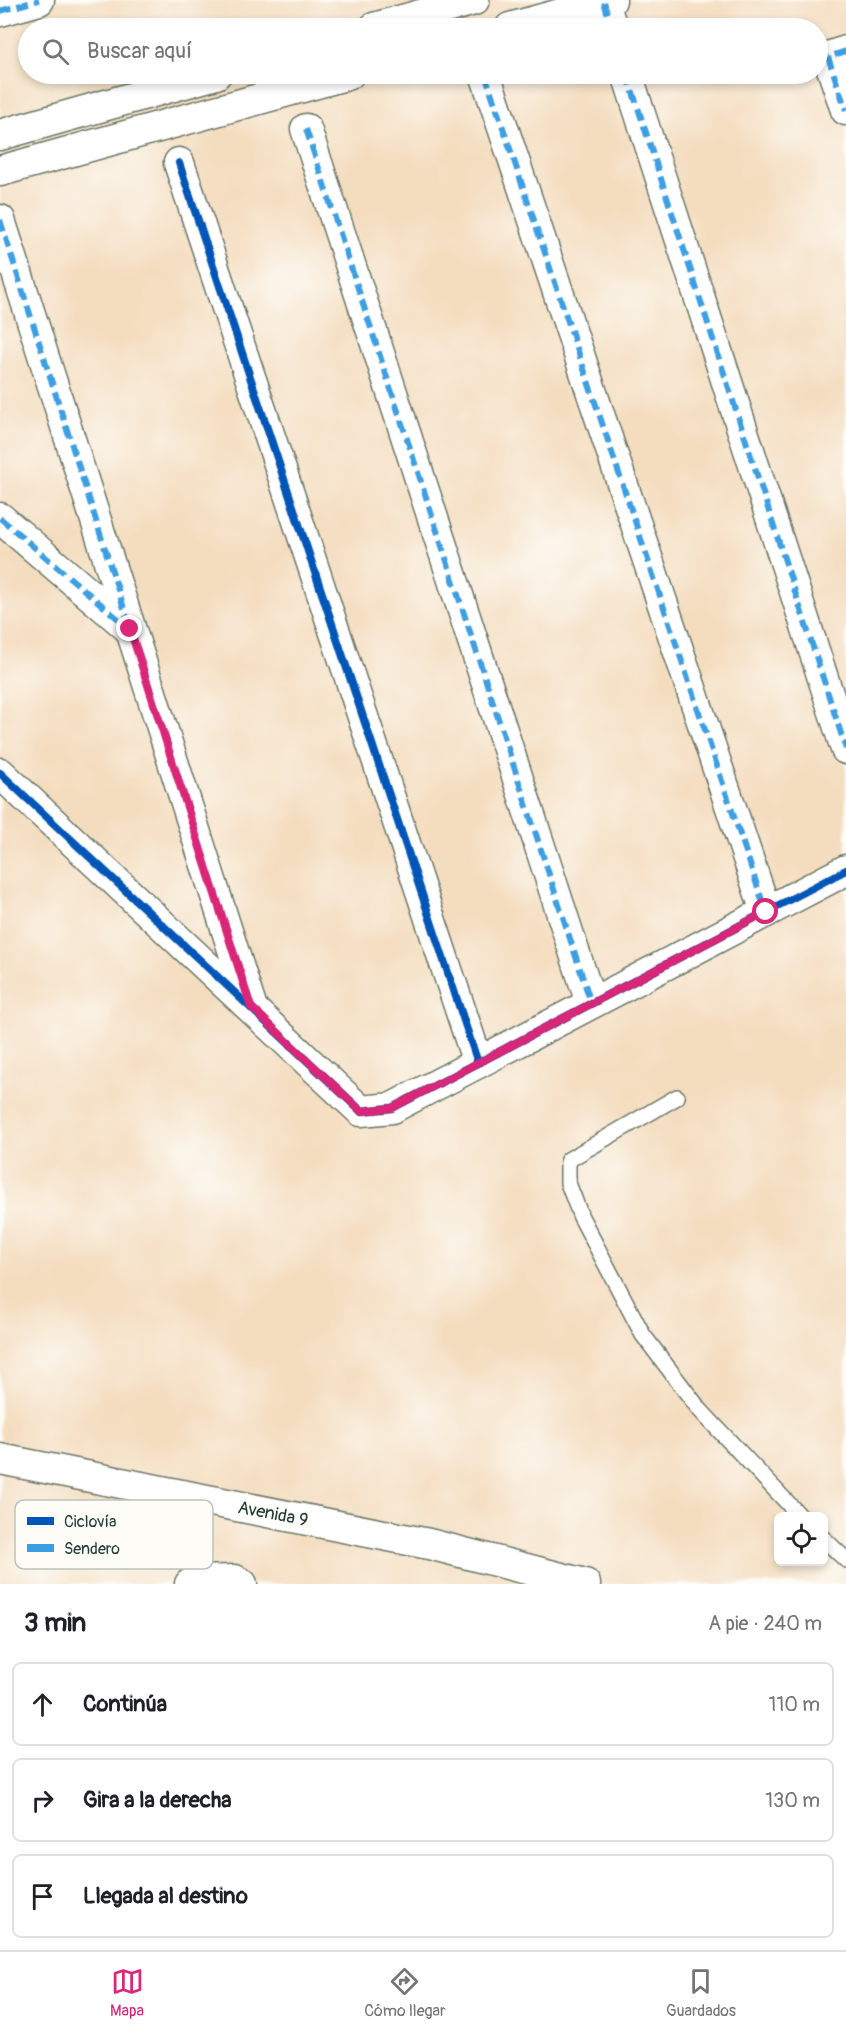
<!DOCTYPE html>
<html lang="es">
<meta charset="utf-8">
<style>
body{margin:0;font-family:Pangolin,sans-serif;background:#f2f2f2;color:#202124}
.controls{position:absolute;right:18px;bottom:18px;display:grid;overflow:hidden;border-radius:9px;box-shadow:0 3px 9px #0003}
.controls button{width:54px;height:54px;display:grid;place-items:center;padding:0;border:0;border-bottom:2px solid #e0e0e0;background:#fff;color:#202124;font:30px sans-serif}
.stop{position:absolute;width:18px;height:18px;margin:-14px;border:4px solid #db2777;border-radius:50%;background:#fff}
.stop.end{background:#db2777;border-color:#fff;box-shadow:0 2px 6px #0008}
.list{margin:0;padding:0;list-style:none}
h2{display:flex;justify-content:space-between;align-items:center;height:78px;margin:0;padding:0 24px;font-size:26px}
h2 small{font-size:20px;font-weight:400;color:#757577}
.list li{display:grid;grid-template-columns:39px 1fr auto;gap:18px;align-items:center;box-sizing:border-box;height:84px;margin:0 12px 12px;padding:0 12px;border:2px solid #e0e0e0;border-radius:9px}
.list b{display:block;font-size:22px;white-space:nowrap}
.list em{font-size:20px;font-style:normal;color:#757577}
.icon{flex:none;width:33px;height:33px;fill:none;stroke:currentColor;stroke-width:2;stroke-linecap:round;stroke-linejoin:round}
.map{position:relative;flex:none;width:846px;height:1584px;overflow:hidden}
.search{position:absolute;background:#fff;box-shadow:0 3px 9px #0003;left:18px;right:18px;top:18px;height:66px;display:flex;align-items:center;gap:15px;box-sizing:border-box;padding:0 21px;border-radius:33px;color:#757577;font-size:22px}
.sheet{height:366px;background:#fff}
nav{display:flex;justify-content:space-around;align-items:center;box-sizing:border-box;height:84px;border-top:2px solid #e0e0e0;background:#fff;font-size:16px;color:#757577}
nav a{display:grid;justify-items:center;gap:3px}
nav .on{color:#db2777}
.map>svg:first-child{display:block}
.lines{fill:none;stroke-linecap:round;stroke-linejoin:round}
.service-casing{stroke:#6a7565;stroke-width:18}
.minor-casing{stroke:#6a7565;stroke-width:33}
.service{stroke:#fff;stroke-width:15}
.minor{stroke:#fff;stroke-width:30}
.quiet{stroke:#3c9ee2;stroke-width:6;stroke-dasharray:12 6;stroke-linecap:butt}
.cycleway-casing{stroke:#fdfcf7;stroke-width:11}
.cycleway{stroke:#0057b8;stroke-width:8}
.route{stroke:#db2777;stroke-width:8}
.labels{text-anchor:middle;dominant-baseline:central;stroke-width:4.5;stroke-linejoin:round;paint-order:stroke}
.street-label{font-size:18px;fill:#1f3d34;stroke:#fdfcf7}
.key{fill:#fdfcf7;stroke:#bac3bc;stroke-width:1.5}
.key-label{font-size:16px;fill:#1f3d34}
</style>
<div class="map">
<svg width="846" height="1584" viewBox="0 0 846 1584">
<rect width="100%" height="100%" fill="#fdfcf7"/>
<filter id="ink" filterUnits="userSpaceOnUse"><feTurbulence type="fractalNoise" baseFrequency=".0167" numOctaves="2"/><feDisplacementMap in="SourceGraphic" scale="12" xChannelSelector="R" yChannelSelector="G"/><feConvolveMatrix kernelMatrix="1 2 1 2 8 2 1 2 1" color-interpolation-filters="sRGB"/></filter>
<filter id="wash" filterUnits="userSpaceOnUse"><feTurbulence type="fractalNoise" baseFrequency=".008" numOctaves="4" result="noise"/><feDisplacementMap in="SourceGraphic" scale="24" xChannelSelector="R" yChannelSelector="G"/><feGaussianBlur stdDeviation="1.35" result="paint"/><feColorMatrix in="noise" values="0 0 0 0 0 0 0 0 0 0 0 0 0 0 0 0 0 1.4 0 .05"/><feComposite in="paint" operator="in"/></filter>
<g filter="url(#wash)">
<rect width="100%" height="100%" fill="#f4ddbf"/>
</g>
<g filter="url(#ink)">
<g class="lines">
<defs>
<g id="service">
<path d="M677,1097L568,1160V1183L581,1217L643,1335L700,1410L800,1516"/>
<path d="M824,1539L846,1560"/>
</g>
<g id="minor">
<path d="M604,2L612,28"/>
<path d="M0,11L39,0"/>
<path d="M374,28L474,0"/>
<path d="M510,28L611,0"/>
<path d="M846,51L828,57L846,110"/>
<path d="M485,74L766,912"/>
<path d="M627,74L846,749"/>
<path d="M306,129L591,1003"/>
<path d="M0,135L216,74"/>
<path d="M179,163L478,1063"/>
<path d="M0,171L349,74"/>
<path d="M0,220L251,1006"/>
<path d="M0,518L130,629"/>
<path d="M0,773L361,1111L392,1108L846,870"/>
<path d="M0,1459L429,1544L585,1584"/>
<path d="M190,1584L195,1581L235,1580L242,1584"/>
</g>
</defs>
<use href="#service" class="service-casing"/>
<use href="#minor" class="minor-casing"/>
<use href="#service" class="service"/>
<use href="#minor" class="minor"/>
<g class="quiet">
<path d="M604,2L612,28"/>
<path d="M0,11L39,0"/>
<path d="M846,51L828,57L846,110"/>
<path d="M485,74L766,912"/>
<path d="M627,74L846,749"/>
<path d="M306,129L591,1003"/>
<path d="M0,220L250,1003"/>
<path d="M0,518L130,629"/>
</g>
<defs>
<g id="cycleway">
<path d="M179,163L478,1063"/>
<path d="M0,773L361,1111L392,1108L846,870"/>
</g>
</defs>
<use href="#cycleway" class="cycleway-casing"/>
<use href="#cycleway" class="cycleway"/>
</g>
</g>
<g class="lines" filter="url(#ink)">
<path class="route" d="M130,629L251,1007L361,1111L392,1108L766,912"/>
</g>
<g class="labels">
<g class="street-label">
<text transform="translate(273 1514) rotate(11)">Avenida 9</text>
</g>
</g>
<rect x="15" y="1500" width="198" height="69" rx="9" class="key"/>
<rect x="27" y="1517" width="27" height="8" fill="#0057b8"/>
<rect x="27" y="1544" width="27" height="8" fill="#3c9ee2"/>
<g class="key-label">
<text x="64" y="1527">Ciclovía</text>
<text x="64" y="1554">Sendero</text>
</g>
</svg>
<div class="controls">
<button><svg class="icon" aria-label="locate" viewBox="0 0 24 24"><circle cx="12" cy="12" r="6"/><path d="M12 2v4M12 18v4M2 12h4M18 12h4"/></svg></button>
</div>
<div class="stop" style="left:766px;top:912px"></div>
<div class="stop end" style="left:130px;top:629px"></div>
<div class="search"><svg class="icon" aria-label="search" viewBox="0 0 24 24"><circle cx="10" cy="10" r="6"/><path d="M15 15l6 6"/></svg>Buscar aquí</div>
</div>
<section class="sheet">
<h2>3 min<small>A pie · 240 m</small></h2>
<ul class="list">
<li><svg class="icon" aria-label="ahead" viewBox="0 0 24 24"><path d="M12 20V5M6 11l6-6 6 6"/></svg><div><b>Continúa</b></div><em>110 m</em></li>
<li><svg class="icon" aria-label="right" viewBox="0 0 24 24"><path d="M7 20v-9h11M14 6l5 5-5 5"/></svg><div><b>Gira a la derecha</b></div><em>130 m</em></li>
<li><svg class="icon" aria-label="arrive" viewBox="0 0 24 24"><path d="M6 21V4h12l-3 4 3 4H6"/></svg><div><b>Llegada al destino</b></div></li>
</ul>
</section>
<nav>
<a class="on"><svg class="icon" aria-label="map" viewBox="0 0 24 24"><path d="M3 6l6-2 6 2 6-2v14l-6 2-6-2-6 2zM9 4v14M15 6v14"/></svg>Mapa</a>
<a><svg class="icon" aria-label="directions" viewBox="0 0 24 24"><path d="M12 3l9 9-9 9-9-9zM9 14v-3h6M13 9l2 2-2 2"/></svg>Cómo llegar</a>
<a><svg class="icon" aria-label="saved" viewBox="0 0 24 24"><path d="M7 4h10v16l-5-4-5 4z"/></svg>Guardados</a>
</nav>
